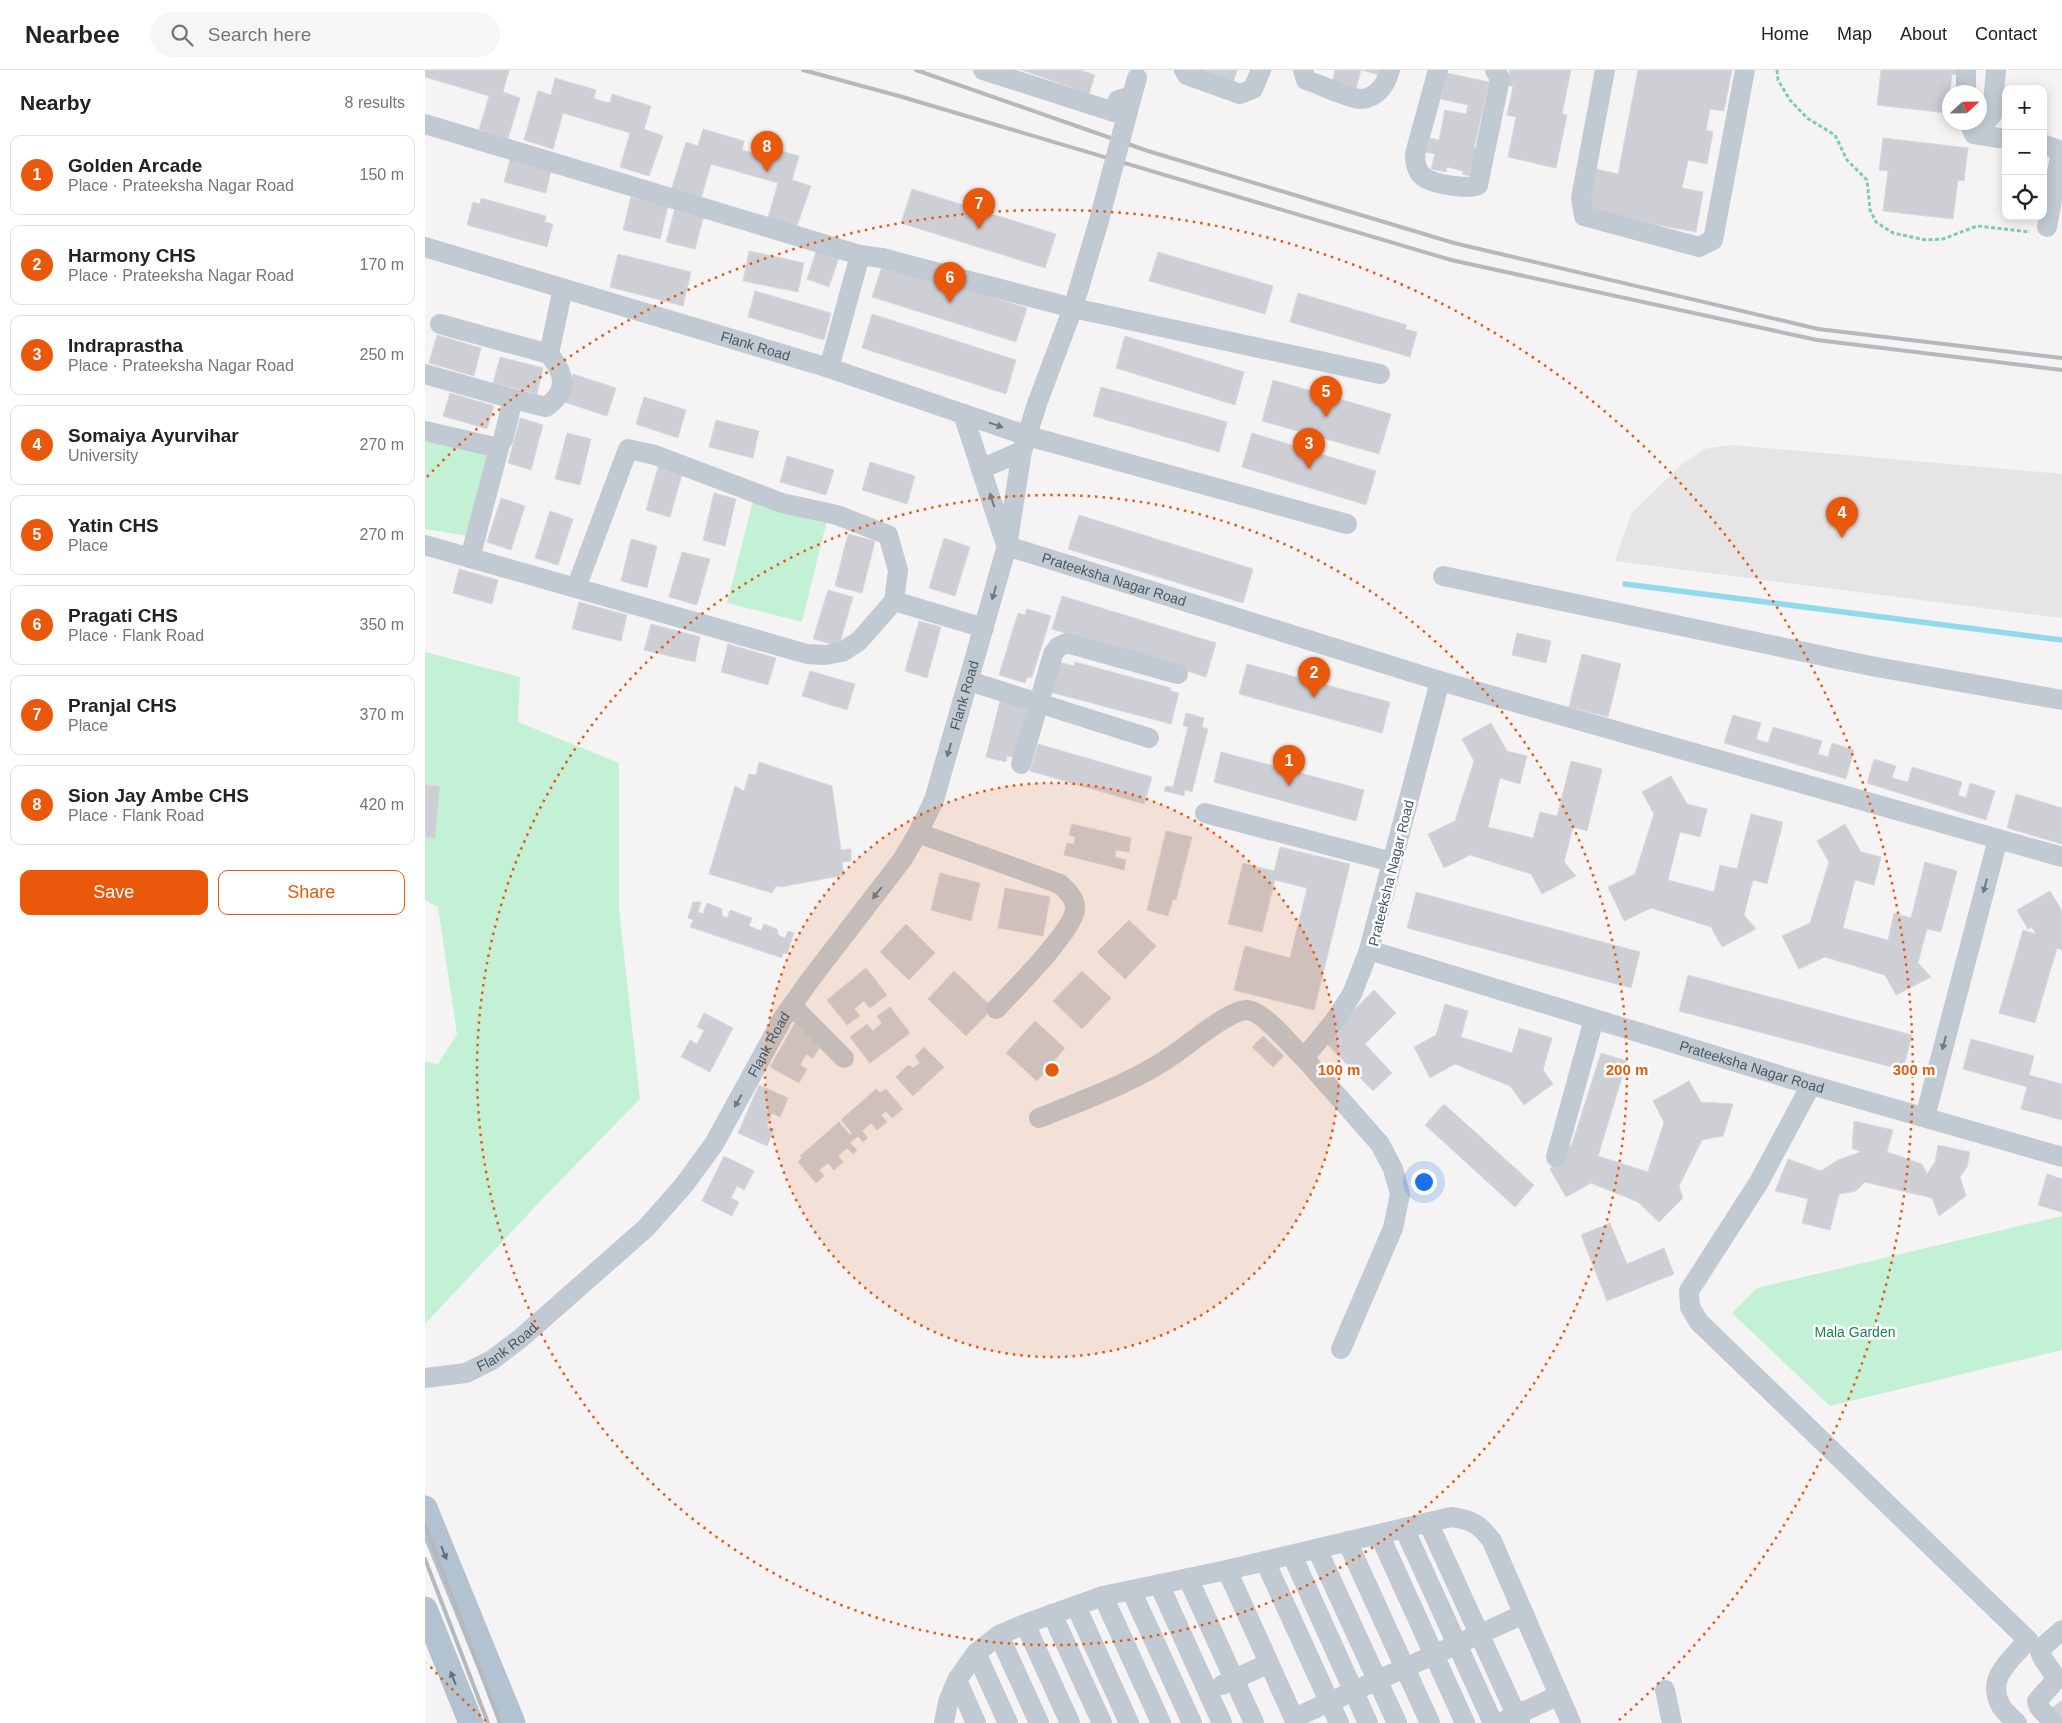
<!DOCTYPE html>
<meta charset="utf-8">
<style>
body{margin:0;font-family:Helvetica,sans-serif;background:#f6f6f6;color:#222}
.controls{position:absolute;right:15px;top:15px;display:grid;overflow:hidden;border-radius:10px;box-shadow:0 2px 12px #0003}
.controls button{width:45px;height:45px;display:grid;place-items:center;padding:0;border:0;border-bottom:1px solid #e0e0e0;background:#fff;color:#222;font:25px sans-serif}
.compass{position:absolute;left:1517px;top:15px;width:45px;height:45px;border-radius:50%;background:#fff;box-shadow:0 2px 12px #0003;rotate:68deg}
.you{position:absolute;left:998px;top:1111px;width:18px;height:18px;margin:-12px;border:4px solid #fff;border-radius:50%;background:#1a73e8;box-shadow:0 0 0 8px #1a73e833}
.badge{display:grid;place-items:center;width:32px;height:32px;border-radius:50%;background:#ea580c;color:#fff;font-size:16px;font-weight:700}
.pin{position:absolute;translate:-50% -41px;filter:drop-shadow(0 1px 2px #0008)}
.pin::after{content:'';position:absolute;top:26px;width:18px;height:15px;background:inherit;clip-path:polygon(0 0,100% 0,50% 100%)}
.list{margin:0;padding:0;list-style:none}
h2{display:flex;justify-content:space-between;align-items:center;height:65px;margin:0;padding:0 20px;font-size:21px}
h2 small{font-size:16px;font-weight:400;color:#767676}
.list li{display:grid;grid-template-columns:32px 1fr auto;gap:15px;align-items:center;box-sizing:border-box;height:80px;margin:0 10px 10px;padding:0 10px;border:1px solid #e0e0e0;border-radius:10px}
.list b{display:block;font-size:19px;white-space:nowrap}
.list p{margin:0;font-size:16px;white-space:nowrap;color:#767676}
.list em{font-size:16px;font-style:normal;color:#767676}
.actions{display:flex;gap:10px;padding:15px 20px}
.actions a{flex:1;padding:11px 0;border:1px solid #ea580c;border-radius:10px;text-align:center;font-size:18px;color:#ea580c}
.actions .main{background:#ea580c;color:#fff}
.icon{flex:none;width:28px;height:28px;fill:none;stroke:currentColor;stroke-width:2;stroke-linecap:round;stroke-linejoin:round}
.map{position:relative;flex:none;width:1637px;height:1653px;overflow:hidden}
header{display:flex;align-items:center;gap:30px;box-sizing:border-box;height:70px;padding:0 25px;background:#fff;border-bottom:1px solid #e0e0e0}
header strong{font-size:24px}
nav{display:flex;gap:28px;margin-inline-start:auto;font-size:18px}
.search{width:350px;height:45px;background:#f6f6f6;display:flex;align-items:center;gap:12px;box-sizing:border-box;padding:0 18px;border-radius:28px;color:#767676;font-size:19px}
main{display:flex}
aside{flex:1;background:#fff}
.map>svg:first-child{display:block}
.education{fill:#e6e4e5}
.green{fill:#c3f1d5}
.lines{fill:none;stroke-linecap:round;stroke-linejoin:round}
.stream{stroke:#90daee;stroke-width:5.5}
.building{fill:#cdcfd5;stroke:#d7d9de}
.path{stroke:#7ad0a6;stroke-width:3;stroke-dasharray:4 2.5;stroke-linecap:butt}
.minor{stroke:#c1cad2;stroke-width:20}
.major{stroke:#b3c2d1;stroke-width:25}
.rail{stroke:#b5b8bd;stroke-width:4}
.minor-bridge{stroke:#c1cad2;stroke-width:20}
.oneway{fill:#6e7983}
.oneway2{fill:#64717d}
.ring{fill:none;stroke:#e8590c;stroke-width:2.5;stroke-dasharray:2.5 5}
.labels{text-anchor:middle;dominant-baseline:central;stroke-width:5;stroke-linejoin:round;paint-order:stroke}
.street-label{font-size:14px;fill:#4a5661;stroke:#fff}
.park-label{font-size:14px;fill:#17864f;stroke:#fff}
.centre{fill:#e8590c;stroke:#fff;stroke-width:2.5}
.ring-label{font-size:15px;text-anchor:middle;font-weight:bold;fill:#e8590c;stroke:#fff;stroke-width:5;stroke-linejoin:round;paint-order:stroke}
</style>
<header>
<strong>Nearbee</strong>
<div class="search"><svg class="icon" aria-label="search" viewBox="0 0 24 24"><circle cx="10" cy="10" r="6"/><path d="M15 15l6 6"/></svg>Search here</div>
<nav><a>Home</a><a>Map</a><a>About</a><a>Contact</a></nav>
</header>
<main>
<aside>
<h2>Nearby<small>8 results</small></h2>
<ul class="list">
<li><span class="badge">1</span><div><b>Golden Arcade</b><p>Place · Prateeksha Nagar Road</p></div><em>150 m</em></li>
<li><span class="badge">2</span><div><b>Harmony CHS</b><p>Place · Prateeksha Nagar Road</p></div><em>170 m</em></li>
<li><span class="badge">3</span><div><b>Indraprastha</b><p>Place · Prateeksha Nagar Road</p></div><em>250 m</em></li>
<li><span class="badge">4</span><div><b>Somaiya Ayurvihar</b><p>University</p></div><em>270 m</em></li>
<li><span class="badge">5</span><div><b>Yatin CHS</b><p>Place</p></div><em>270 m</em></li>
<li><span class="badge">6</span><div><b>Pragati CHS</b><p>Place · Flank Road</p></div><em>350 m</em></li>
<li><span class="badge">7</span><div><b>Pranjal CHS</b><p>Place</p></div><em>370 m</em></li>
<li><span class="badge">8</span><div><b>Sion Jay Ambe CHS</b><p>Place · Flank Road</p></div><em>420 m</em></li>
</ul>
<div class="actions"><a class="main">Save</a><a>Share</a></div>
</aside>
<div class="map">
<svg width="1637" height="1653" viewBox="0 0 1637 1653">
<rect width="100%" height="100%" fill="#f5f3f3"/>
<path class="education" d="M1307,375L1637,404V548L1190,491L1206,444L1228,422L1257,394L1279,379Z"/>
<g class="green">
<path d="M0,362L70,374L54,468L0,459Z"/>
<path d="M328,431L402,450L377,552L302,533Z"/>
<path d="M0,582L95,607L93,652L194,693V839L215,1029L122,1124L0,1254V992L13,994L32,964L13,837L0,830Z"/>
<path d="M1637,1146V1280L1405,1336L1307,1243L1332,1218Z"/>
</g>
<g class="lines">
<path class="stream" d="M1200,514L1637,570"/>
</g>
<g class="building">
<path d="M0,0H84L78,22L95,28L83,69L54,60L64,26L0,7Z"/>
<path d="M597,0H655L670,5L664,24Z"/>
<path d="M777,0H812L808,14Z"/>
<path d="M910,0H960L958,6L936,0L931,19L907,13Z"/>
<path d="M1085,0H1146L1137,44L1142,45L1131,98L1083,87L1091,47L1082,45L1088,16L1082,15Z"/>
<path d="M1213,0H1307L1299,41L1285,39L1281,60L1288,62L1282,94L1263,90L1257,118L1278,122L1271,162L1163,142L1171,99L1193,104Z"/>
<path d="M1456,0H1534L1533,5L1527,4L1522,43L1452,35Z"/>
<path d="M1022,3L1064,12L1049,78L1055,80L1049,107L1037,104L1038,101L1022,97L1021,102L1006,99L1010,84L1001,82L1005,68L1014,70L1020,40L1041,44L1043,35L1016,29Z"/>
<path d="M130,8L171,20L169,29L185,33L187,24L226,36L219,59L238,66L224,106L195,97L205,63L138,43L128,79L99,70L113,21L126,25Z"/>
<path d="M278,59L319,71L317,80L333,84L335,75L374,86L367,110L386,116L372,156L343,148L353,113L286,94L276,129L246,121L261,72L273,76Z"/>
<path d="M1458,68L1543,78L1539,111L1533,110L1528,149L1458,141L1463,101L1454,100Z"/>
<path d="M86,86L127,96L121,123L79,112Z"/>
<path d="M487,119L631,164L620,198L476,153Z"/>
<path d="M206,127L243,136L235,169L198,160Z"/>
<path d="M56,128L121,146L120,152L128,154L122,177L42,155L48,132L55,134Z"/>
<path d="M250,138L279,145L270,179L241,172Z"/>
<path d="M392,179L414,187L404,217L382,209Z"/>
<path d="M324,181L379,193L373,222L318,211Z"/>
<path d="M733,182L848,216L840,244L724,211Z"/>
<path d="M193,184L266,202L258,236L185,217Z"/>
<path d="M458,193L602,238L591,272L447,227Z"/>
<path d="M330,221L406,243L399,270L323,247Z"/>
<path d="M873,223L982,255L980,259L992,262L985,287L865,252Z"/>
<path d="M447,244L591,290L581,324L437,278Z"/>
<path d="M12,265L56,278L49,306L4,293Z"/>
<path d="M700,266L819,302L810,335L691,298Z"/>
<path d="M75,287L118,298L112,324L68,313Z"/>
<path d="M148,304L191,318L182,346L139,332Z"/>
<path d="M848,310L966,344L954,384L837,351Z"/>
<path d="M676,317L802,352L794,382L668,346Z"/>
<path d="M25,323L69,336L62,359L18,346Z"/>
<path d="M219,327L261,340L253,368L211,354Z"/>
<path d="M95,348L118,355L106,400L83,393Z"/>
<path d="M291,350L334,361L328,388L284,377Z"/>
<path d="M142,363L166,369L155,415L130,409Z"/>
<path d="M827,363L951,401L941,435L817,397Z"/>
<path d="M362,386L409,400L401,425L355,412Z"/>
<path d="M235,390L259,397L245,447L221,440Z"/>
<path d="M445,392L490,406L482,434L437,420Z"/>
<path d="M289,423L311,429L300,476L278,470Z"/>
<path d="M76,428L100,436L86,480L62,472Z"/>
<path d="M125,441L148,449L133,495L110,488Z"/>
<path d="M654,445L828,499L818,533L643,479Z"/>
<path d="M423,464L450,471L437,523L410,516Z"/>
<path d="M519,468L545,477L530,526L504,518Z"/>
<path d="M206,469L232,476L222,518L196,511Z"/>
<path d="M257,482L285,489L272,535L244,527Z"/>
<path d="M34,499L73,510L67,534L28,523Z"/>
<path d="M403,520L428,527L414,576L388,569Z"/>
<path d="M637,526L791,573L781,607L627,559Z"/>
<path d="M154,532L202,545L196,571L147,559Z"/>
<path d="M602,539L626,546L607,607L602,608L600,613L574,605L593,543L600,545Z"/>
<path d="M494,551L516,557L502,608L480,601Z"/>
<path d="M226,554L275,567L270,592L219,580Z"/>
<path d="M1092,563L1126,571L1121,593L1087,585Z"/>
<path d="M303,574L351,588L343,615L296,602Z"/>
<path d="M1157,584L1196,594L1183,647L1144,637Z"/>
<path d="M633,592L649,596L650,592L746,618L745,621L754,623L746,654L625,622Z"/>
<path d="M822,594L965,632L957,663L814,624Z"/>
<path d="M385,601L430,614L422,640L377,626Z"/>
<path d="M576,627L605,635L592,688L582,686L581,692L561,687Z"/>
<path d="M761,643L779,648L777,657L783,659L767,722L760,720L759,726L739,721L741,716L748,717L763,657L758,656Z"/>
<path d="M1308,645L1336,653L1331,669L1343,673L1348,657L1397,671L1393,684L1403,687L1407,673L1429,680L1421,709L1299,673Z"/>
<path d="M1066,653L1082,681L1102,686L1095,714L1075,708L1063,757L1108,768L1115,742L1132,746L1146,691L1177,699L1162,761L1148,757L1139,792L1151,806L1117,824L1106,804L1045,785L1019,798L1003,764L1030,751L1049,691L1037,669Z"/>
<path d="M613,674L727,707L719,734L605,701Z"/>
<path d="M796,682L939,720L931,751L789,712Z"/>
<path d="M1449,689L1471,696L1467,708L1483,712L1487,697L1537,712L1533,725L1541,728L1545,713L1570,721L1561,750L1442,713Z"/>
<path d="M334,692L407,716L416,780L426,779V791L417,792L419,805L356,817L351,816L347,823L284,804L310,716L319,721L324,704L331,705Z"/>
<path d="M1246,706L1262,734L1282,739L1275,767L1255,762L1243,810L1289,822L1295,795L1312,799L1326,744L1358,752L1342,814L1328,810L1319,845L1331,859L1297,877L1286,857L1226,838L1199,851L1183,817L1210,804L1229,744L1217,722Z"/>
<path d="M0,715L15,716L10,768L0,767Z"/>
<path d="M1591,724L1637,738V774L1582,758Z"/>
<path d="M647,754L706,768L704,782L691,780L690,787L701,790L699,800L639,785L642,773L649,774L650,767L644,765Z"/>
<path d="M1420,754L1436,782L1456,787L1449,815L1430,810L1418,858L1463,870L1469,843L1486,848L1500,792L1532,801L1516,862L1502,859L1493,893L1506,907L1471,925L1460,905L1400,887L1374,899L1357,866L1385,853L1404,792L1392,771Z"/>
<path d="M741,761L767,767L751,830L748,829L743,846L722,840Z"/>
<path d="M855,777L925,794L889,940L809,920L820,876L865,888L882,818L850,810L837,862L803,854L818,793L849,801Z"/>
<path d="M515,803L555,813L546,851L506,840Z"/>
<path d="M580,818L625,827L618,866L573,858Z"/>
<path d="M1625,821L1637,841V880L1632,878L1610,953L1574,943L1598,860L1611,864L1607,857L1603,859L1592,840Z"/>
<path d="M991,822L1215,882L1206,918L982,858Z"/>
<path d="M268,832H276L273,842L278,844L282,833L297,839V846L302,848L305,840L327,848L324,856L336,861L339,854L352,859L353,865L360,868L363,861L369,863L362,884L358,883L357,888L265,857L268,850L263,848Z"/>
<path d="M704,850L731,876L700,909L672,882Z"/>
<path d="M481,854L510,883L484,910L455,882Z"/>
<path d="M441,898L462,925L445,938L439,931L429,939L435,946L422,955L402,930Z"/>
<path d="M529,901L568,938L541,966L503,929Z"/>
<path d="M657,901L686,928L657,959L628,931Z"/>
<path d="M1263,905L1487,965L1478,1000L1254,941Z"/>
<path d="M949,920L971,943L940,974L967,1003L948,1021L898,970Z"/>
<path d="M1020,934L1043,941L1036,967L1087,983L1094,958L1127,968L1118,1000L1128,1014L1099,1035L1085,1016L1030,994L1005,1008L989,977L1011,965Z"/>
<path d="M465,937L485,963L445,993L425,967L442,954L448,961L457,953L452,946Z"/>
<path d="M279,943L308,958L285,1002L256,987L265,970L272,974L279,960L272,957Z"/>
<path d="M610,951L640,978L612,1011L581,983Z"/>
<path d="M370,953L399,970L388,988L381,984L375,995L382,999L374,1013L345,997Z"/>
<path d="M838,966L859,986L848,997L827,977Z"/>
<path d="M1546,969L1609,986L1604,1005L1637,1014V1050L1596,1039L1602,1017L1538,999Z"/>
<path d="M499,977L519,997L488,1026L471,1007L483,995L488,998L495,993L490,986Z"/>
<path d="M1176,983L1202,991L1173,1086L1223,1102L1239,1052L1228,1031L1264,1011L1276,1032L1308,1034L1298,1066L1277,1070L1254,1116L1258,1128L1234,1152L1213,1132L1166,1113L1141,1127L1125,1099L1147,1074Z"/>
<path d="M334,1015L363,1028L355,1047L347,1043L342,1056L349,1059L342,1076L313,1063Z"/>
<path d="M451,1019L455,1023L461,1019L478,1039L467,1048L461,1041L456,1045L462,1052L452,1060L446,1053L437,1061L443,1068L438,1072L433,1066L425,1073L432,1080L428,1084L422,1078L413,1086L418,1092L409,1100L403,1093L394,1100L399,1106L391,1113L373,1092L377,1088L375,1086L414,1052L425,1065L427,1063L416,1050Z"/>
<path d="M1019,1034L1109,1115L1090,1137L1000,1055Z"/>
<path d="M1429,1051L1468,1060L1462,1082L1497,1094L1502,1104L1510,1092L1513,1075L1545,1082L1542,1097L1535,1107L1541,1126L1514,1146L1507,1128L1440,1112L1431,1121L1414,1124L1405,1160L1377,1153L1383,1129L1350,1121L1363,1089L1396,1101L1413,1090L1436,1082L1427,1078Z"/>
<path d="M299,1086L329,1101L319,1120L312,1116L306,1128L314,1132L307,1146L277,1131Z"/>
<path d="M1622,1104L1637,1109V1142L1613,1135Z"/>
<path d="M1185,1153L1202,1194L1239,1178L1249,1204L1182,1231L1156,1165Z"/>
<path d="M1637,1630V1651L1627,1638Z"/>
</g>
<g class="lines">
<path class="path" d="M1352,0L1353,10L1365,30L1382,48L1410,65L1422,90L1442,110L1445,140L1451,152L1468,163L1501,170L1518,169L1552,156L1605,162"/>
<g class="minor">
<path d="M558,0L689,42L693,30L707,26L712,8"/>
<path d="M759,0L762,5L815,24L828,19L836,0"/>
<path d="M878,0L881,10C891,13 928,30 937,29C953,27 961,14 965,0"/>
<path d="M1013,0L990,84C990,92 992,103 1000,108C1010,114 1044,120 1053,115L1075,9L1070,0"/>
<path d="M1180,0L1156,128L1159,146L1274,177L1288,170L1320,0"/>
<path d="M1541,22V0"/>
<path d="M1544,52L1549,64L1567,45L1571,0"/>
<path d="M0,54L435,185L404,298"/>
<path d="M1549,64L1581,69"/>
<path d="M1618,74L1631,79L1635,87L1622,157"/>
<path id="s1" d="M0,177L404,298L603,366L922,454"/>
<path d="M435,185L457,188L648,238L955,304"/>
<path d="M15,254L124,284"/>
<path d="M0,304L88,329L78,370"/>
<path d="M88,329L121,337C144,321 140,304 124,284L138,218"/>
<path d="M538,344L581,475"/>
<path d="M0,361L74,378L45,488"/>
<path d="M556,399L597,381"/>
<path d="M0,475L382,584L400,585L417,582L434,571L469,531L473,500L463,465L412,445L357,433L230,385L203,379L151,518"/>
<path id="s2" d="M582,476L1015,611L944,880L1386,1015L1637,1087"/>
<path d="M1018,506L1446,596L1637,630"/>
<path d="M469,531L559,558"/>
<path d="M544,611L724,668"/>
<path d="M1015,611L1637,787"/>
<path d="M596,694L628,584L633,577L642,573L753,604"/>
<path d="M780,743L967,792"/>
<path d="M493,763L635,814C642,821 651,828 650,840C647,862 589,920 571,939"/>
<path d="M367,936L419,988"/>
<path d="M1386,1015L1334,1112L1264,1221L1265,1237L1274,1252L1603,1570C1586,1590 1560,1608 1576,1636C1579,1642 1587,1648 1592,1653"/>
<path d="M1500,1047L1573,769"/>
<path d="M614,1048C661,1029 710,1012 751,983C767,972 804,940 822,940C839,941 866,976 879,988"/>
<path d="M1131,1087L1169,949"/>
<path d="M916,1279L968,1158L975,1124L968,1099L955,1074L879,988L910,950L927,924L944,880"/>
<path id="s3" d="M0,1308L41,1303L67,1290L96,1268L221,1158L259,1115L289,1074L358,948L385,910L477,790L493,763L509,730L582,476L597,381L613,331L648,238L673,154"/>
<path d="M1003,1452L1095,1653"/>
<path d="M979,1458L1068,1653"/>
<path d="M954,1464L1040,1653"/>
<path d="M922,1471L1005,1653"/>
<path d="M892,1479L972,1653"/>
<path d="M867,1485L943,1653"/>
<path d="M840,1491L914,1653"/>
<path d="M802,1500L871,1653"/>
<path d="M763,1508L829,1653"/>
<path d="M734,1514L797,1653"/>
<path d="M706,1520L767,1653"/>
<path d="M678,1526L736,1653"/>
<path d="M651,1536L704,1653"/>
<path d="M627,1544L677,1653"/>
<path d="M600,1554L645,1653"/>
<path d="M574,1565L614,1653"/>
<path d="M551,1583L583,1653"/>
<path d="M532,1610L551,1653"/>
<path d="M797,1615L844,1593"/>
<path d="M1240,1620L1247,1653"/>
<path d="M869,1648L1099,1544"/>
<path d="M1079,1651L1134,1625"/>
<path d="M519,1653L523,1632L532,1610L551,1583L574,1565L600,1554L678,1526L802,1500L1026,1447C1048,1450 1054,1454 1067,1471L1146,1653"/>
<path d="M1628,1653L1614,1637L1612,1631L1631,1610C1628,1599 1617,1592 1615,1581L1620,1575L1637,1560"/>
</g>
<g class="major">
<path d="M0,1438L88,1653"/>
<path d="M0,1539L46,1653"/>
</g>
<g class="rail">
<path d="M378,0L474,26L1026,190L1392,270L1637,300"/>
<path d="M491,0L723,81L1029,173L1393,259L1637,288"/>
<path d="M0,1456L75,1653"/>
<path d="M0,1489L63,1653"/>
</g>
<path class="minor-bridge" d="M673,154L707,26"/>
</g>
<defs><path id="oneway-solid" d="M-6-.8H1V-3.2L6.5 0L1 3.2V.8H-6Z" transform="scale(1.25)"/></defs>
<g class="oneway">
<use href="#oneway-solid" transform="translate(571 355) rotate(19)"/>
<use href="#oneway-solid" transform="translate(567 430) rotate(-108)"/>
<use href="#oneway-solid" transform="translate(569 523) rotate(106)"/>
<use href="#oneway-solid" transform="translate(524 680) rotate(106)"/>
<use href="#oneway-solid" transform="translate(1560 816) rotate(105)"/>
<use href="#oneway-solid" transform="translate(452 823) rotate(128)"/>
<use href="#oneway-solid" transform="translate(1519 973) rotate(105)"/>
<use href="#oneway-solid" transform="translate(313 1031) rotate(119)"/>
</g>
<g class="oneway2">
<use href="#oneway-solid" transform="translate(19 1483) rotate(68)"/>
<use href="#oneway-solid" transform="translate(28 1608) rotate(-112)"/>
</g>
<circle cx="627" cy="1000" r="287" fill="#e8590c" fill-opacity=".12"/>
<g class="ring">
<circle cx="627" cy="1000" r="287"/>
<circle cx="627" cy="1000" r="575"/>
<path d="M61 1651A862 862 0 0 1 2 1593M2 407A862 862 0 1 1 1193 1651"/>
</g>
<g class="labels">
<g class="street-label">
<text stroke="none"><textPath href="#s1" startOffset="345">Flank Road</textPath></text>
<text stroke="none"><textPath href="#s2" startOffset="112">Prateeksha Nagar Road</textPath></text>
<text stroke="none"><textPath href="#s3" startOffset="900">Flank Road</textPath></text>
<text transform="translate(966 803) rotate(-76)">Prateeksha Nagar Road</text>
<text stroke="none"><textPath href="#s3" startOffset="495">Flank Road</textPath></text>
<text stroke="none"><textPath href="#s2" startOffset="1132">Prateeksha Nagar Road</textPath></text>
<text stroke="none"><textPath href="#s3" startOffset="90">Flank Road</textPath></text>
</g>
<g class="park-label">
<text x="1430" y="1262">Mala Garden</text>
</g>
</g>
<circle cx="627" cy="1000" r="8" class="centre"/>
<g class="ring-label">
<text x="914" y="1005">100 m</text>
<text x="1202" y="1005">200 m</text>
<text x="1489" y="1005">300 m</text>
</g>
</svg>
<div class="controls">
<button>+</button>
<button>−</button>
<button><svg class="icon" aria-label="locate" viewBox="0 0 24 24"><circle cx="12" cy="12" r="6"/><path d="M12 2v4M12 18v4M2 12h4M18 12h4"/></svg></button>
</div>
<svg class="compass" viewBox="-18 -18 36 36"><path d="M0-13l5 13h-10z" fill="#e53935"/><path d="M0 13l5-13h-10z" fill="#767676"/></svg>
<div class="you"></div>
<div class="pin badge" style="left:864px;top:716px">1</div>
<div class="pin badge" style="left:889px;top:628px">2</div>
<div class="pin badge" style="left:884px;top:399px">3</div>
<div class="pin badge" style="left:1417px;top:468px">4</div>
<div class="pin badge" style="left:901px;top:347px">5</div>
<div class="pin badge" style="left:525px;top:233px">6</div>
<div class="pin badge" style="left:554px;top:159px">7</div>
<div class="pin badge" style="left:342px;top:102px">8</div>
</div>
</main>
